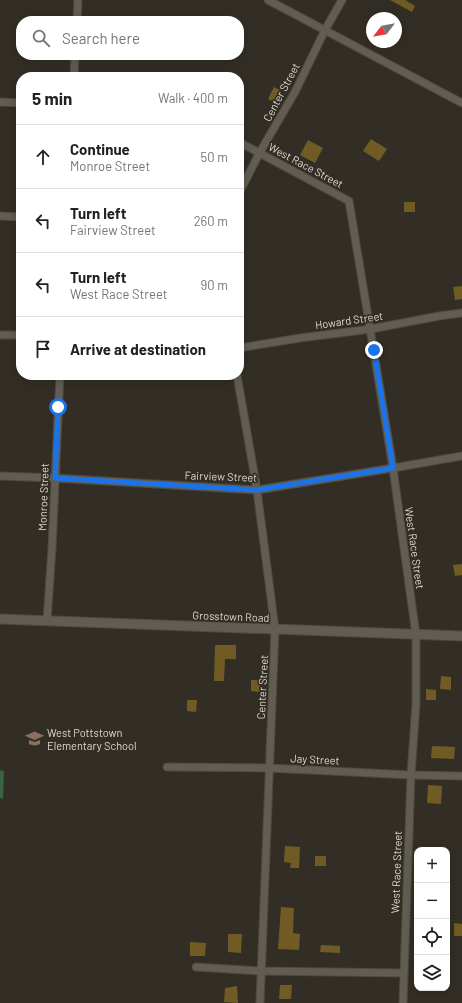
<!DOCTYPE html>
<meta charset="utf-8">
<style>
body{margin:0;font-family:Barlow,sans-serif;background:#f6f6f6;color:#202124}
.controls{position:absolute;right:12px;bottom:12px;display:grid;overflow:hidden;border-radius:8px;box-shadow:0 2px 10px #0003}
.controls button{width:36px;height:36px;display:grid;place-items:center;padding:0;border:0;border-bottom:1px solid #e0e0e0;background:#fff;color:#202124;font:20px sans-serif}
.compass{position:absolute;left:366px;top:12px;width:36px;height:36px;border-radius:50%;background:#fff;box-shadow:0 2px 10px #0003;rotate:239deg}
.stop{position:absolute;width:12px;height:12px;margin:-9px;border:3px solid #1a73e8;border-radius:50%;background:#fff}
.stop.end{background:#1a73e8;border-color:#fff;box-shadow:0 1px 4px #0008}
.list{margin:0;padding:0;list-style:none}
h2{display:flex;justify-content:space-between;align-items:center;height:52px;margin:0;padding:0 16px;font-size:17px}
h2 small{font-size:13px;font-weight:400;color:#757577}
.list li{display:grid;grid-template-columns:26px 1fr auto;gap:12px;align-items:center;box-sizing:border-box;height:64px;padding:0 16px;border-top:1px solid #e0e0e0}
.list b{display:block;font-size:15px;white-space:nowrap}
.list p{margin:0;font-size:13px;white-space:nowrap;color:#757577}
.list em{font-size:13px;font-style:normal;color:#757577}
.icon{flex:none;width:22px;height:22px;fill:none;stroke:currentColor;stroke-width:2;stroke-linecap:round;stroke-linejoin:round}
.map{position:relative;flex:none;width:462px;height:1003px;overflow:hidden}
.search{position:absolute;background:#fff;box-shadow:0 2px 10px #0003;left:16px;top:16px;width:228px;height:44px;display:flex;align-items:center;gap:10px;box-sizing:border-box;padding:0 14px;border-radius:16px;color:#757577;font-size:15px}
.panel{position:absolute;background:#fff;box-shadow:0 2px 10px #0003;left:16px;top:72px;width:228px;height:308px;border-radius:16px}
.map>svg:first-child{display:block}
.green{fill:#3a6340}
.building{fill:#715b24}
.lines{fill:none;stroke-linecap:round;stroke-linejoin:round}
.minor-casing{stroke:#4d4941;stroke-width:9}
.tertiary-casing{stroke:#4d4941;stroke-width:11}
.minor{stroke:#625d52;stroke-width:7}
.tertiary{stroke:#625d52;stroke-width:9}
.route{stroke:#1a73e8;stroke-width:5}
.labels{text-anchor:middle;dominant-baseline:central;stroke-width:3.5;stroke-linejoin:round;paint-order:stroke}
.street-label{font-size:11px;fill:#dbd8d2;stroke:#332e25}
.poi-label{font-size:11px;fill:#dbd8d2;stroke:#332e25;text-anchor:start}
</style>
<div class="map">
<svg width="462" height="1003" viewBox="0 0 462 1003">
<rect width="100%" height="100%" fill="#332e25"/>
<path class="green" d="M0,770L4,771L3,799L0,798Z"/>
<g class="building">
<path d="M390,0H405L415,6L412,12Z"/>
<path d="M274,87L282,91L276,103L268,99Z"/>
<path d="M371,139L387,149L379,161L363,151Z"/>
<path d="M308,140L323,148L315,163L300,155Z"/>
<rect x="404" y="202" width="11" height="10"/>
<path d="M462,286V299L455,300L453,287Z"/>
<path d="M462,564V575L455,576L453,565Z"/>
<path d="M215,645H236V659H225L224,681H214Z"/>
<path d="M441,676L451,677V690L440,689Z"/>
<path d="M251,680H260V692L251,691Z"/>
<path d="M426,689L436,690V700H426Z"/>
<path d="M187,700H197L196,712L187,711Z"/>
<path d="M432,746L455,747L454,759L431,758Z"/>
<path d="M428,785L442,786L441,804L427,803Z"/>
<path d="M285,846L300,847L299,868H290L291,863L284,862Z"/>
<rect x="315" y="856" width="11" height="10"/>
<path d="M281,907L294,908L293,933L300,934L299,950L278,949Z"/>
<path d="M454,923L462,924V936H454Z"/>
<path d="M228,934H242L241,953L228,952Z"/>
<path d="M190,942L206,943L205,956H190Z"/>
<path d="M321,945L340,946V953L320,952Z"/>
<path d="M280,985H292L291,999H279Z"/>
<path d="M237,986L238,1003L224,1002L225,988Z"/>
</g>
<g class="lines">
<defs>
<g id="minor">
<path d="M268,0L462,103"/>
<path d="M77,21L78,0"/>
<path d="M74,77L75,55"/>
<path d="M0,102L21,103"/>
<path d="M239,142L349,201L393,468L416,635V704L411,775L403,1003"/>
<path d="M239,193L260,152L295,92L325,30L342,0"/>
<path d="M0,216L21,217"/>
<path d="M0,335H21"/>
<path d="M239,348L300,338L371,329L439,316L462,313"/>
<path d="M237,375L257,490L275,629L260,1003"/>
<path d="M0,476L55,478L257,490L393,468L462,456"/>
<path d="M47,621L52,548L60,375"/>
<path d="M167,767L269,768L411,775L462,776"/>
<path d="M196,967L261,971L403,973"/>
</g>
<path id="tertiary" d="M0,619L462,636"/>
</defs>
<use href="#minor" class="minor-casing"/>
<use href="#tertiary" class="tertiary-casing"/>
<use href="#minor" class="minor"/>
<use href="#tertiary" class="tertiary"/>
</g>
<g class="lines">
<path class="route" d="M58,407L55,478L257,490L393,468L374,350"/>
</g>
<defs>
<symbol id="school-bare" viewBox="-9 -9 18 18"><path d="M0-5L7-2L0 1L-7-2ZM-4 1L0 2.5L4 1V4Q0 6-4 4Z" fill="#8d6e63" stroke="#332e25" stroke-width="2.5" paint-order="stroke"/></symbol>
</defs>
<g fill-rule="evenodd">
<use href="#school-bare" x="22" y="726" width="25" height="25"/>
</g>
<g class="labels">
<g class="street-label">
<text transform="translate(281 92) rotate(-62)">Center Street</text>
<text transform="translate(306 165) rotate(28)">West Race Street</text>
<text transform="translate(349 320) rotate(-8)">Howard Street</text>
<text transform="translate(221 476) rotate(2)">Fairview Street</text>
<text transform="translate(43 497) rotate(-88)">Monroe Street</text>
<text transform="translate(415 548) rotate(82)">West Race Street</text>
<text transform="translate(231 616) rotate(2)">Grosstown Road</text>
<text transform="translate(262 687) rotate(-87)">Center Street</text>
<text transform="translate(315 759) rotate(3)">Jay Street</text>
<text transform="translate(396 872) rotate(-88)">West Race Street</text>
</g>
<g class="poi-label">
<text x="47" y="732">West Pottstown<tspan x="47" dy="13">Elementary School</tspan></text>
</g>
</g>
</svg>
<div class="controls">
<button>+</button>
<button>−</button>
<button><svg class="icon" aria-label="locate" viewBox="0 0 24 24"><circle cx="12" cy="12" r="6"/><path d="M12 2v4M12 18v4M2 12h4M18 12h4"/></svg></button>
<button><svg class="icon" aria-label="layers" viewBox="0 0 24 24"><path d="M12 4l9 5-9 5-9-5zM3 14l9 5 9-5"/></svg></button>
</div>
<svg class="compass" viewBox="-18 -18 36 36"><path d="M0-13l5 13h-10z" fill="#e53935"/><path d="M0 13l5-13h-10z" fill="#757577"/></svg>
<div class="stop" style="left:58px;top:407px"></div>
<div class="stop end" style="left:374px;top:350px"></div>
<div class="search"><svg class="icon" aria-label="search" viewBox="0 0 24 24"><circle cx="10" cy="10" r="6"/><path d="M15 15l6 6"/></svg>Search here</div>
<section class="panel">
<h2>5 min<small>Walk · 400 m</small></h2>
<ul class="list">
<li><svg class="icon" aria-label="ahead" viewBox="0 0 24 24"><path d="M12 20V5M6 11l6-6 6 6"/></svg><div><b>Continue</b><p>Monroe Street</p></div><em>50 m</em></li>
<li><svg class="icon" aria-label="left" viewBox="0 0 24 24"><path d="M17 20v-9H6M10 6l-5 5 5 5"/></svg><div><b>Turn left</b><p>Fairview Street</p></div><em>260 m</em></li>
<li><svg class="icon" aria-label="left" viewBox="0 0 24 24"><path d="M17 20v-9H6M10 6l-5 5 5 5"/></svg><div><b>Turn left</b><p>West Race Street</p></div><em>90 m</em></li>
<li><svg class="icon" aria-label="arrive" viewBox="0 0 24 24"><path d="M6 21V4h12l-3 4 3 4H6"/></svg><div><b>Arrive at destination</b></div></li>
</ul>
</section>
</div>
